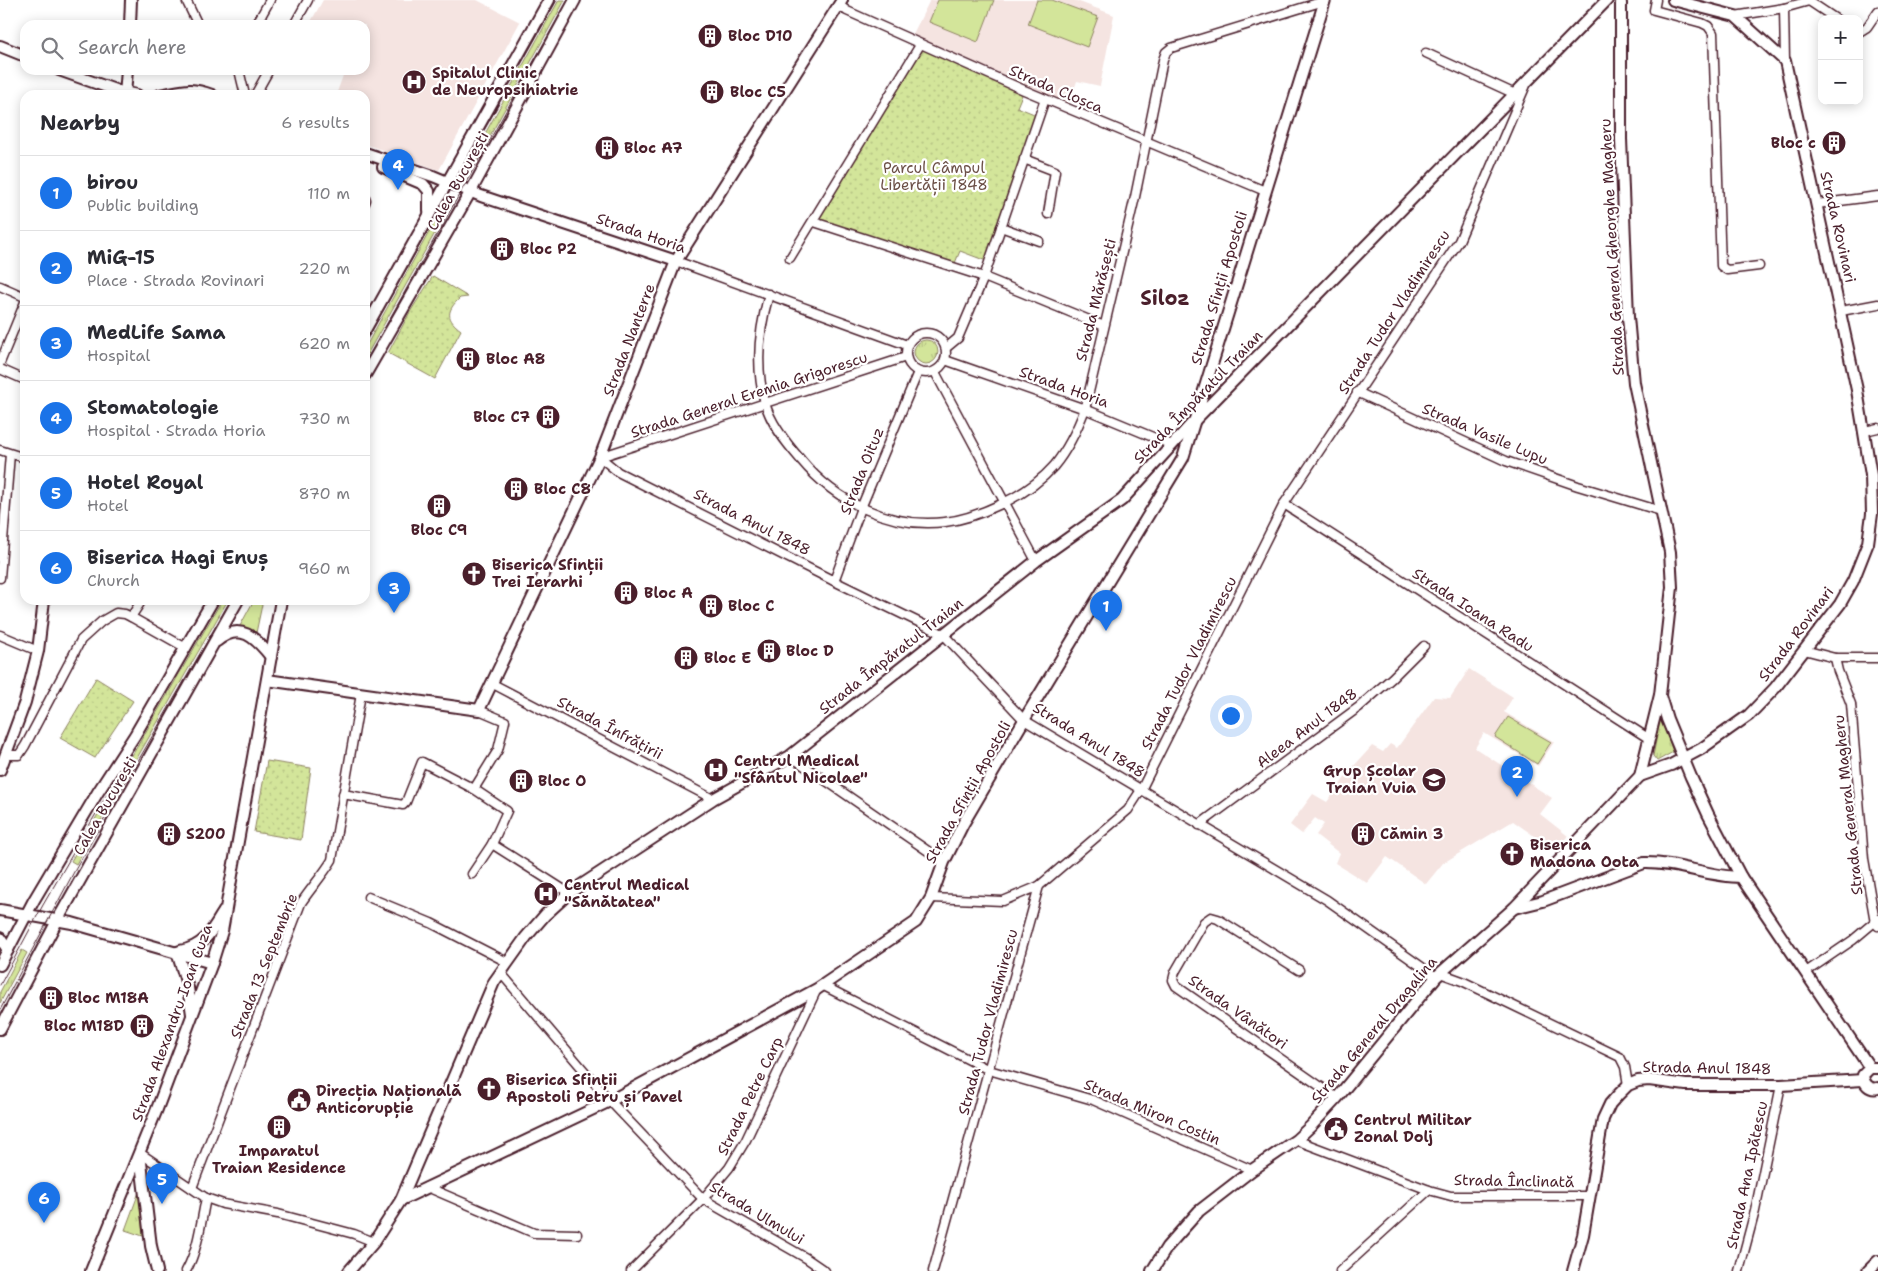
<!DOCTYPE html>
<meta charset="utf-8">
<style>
body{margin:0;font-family:"Shantell Sans",sans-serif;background:#f7f7f7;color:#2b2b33}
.controls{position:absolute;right:15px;top:15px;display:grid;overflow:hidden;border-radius:10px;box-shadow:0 2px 12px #0003}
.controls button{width:45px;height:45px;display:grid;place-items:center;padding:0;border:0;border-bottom:1px solid #e1e1e2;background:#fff;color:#2b2b33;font:25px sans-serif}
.you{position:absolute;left:1230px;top:715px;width:18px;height:18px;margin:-12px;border:4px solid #fff;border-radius:50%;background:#1a73e8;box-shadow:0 0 0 8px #1a73e833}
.badge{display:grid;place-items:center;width:32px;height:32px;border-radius:50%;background:#1a73e8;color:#fff;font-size:16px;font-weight:700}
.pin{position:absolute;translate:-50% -41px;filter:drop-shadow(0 1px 2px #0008)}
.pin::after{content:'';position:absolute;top:26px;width:18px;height:15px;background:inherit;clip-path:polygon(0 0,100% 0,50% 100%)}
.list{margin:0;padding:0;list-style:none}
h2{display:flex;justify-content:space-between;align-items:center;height:65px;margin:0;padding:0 20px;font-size:21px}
h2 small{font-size:16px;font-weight:400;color:#7c7c81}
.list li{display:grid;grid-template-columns:32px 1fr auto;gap:15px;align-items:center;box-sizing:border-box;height:75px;padding:0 20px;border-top:1px solid #e1e1e2}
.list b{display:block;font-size:19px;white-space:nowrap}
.list p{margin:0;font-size:16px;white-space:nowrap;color:#7c7c81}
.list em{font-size:16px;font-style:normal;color:#7c7c81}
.icon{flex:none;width:28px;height:28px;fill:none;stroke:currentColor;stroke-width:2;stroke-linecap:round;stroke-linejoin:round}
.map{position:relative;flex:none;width:1878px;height:1271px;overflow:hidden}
.search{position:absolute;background:#fff;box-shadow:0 2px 12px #0003;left:20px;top:20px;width:350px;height:55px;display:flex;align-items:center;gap:12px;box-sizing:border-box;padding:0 18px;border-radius:15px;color:#7c7c81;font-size:19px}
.panel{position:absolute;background:#fff;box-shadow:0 2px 12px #0003;left:20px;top:90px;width:350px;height:515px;border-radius:15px}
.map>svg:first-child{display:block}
.built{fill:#f5e4e1}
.grass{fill:url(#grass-tufts);stroke:#8e8262}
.park{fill:url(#park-dots);stroke:#8e8262}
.pitch{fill:#d3e59a;stroke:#8e8262}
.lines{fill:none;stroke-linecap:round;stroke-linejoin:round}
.street-casing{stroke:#4a1f2b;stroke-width:11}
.secondary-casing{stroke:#4a1f2b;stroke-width:14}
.street{stroke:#fff;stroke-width:8}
.secondary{stroke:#fff;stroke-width:10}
.tram{stroke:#4a1f2b;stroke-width:1}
.labels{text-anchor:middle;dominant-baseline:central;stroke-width:4.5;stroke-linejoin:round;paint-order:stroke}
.poi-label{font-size:15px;font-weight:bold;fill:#4a1f2b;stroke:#fff;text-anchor:start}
.street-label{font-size:15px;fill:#4a1f2b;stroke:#fff}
.park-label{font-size:15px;fill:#6c5047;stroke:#fff}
.district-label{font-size:20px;font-weight:bold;fill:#4a1f2b;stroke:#fff}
</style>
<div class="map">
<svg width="1878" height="1271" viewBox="0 0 1878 1271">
<defs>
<pattern id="grass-tufts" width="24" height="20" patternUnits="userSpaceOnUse" patternTransform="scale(1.25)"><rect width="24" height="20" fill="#d3e59a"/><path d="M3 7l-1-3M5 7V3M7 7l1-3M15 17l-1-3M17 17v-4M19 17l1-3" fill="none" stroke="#b7c485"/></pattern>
<pattern id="park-dots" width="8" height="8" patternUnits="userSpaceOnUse" patternTransform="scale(1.25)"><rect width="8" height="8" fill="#d3e59a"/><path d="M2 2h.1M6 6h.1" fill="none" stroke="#b7c485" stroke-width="1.8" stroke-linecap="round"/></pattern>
</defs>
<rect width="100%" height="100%" fill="#fff"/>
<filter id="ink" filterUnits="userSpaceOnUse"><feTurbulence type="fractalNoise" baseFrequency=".02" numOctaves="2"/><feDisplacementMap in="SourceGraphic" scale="10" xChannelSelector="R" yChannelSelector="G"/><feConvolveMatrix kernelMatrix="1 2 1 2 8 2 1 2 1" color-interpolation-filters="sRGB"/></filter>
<g filter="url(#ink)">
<g class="built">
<path d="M323,0H477L520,22L439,170L365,144V95H336L345,70H365V25H309Z"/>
<path d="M930,0H1074L1114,15L1100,86L1077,81L1067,109L910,40Z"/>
<path d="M1469,669L1513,697L1504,712L1554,742L1538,766L1484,733L1475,748L1552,798L1540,814L1568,836L1554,850L1513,821L1443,863L1426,884L1387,857L1367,883L1335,863L1339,853L1316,835L1324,824L1315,818L1302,834L1290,825L1313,794L1327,802L1353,767L1372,746L1383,752L1390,744L1397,748L1434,697L1450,698Z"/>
</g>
<g class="grass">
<path d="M559,0H565L476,161L471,159Z"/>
<path d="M444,205L449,208L365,358V348Z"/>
<circle cx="926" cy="352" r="12"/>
<path d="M222,600H228L76,864L71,861Z"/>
<path d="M254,600H263L256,633L240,626Z"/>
<path d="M1661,715L1673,752L1657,761L1653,756Z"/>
<path d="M22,950L27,953L0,1003V992Z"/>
<path d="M139,1192L143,1236L125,1230Z"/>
</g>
<g class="park">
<path d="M920,45L1024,90L1017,107L1039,116L989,262L960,251L953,268L814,222Z"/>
<path d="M433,276L468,297L460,298C446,311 446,319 461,330L435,379L388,353L410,312Z"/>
<path d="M96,678L133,701L95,758L60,738Z"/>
<path d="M267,761L311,768L301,840L254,832Z"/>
</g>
<g class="pitch">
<path d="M938,0H994L978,42L929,22Z"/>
<path d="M1037,0H1052L1098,17L1087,47L1028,24Z"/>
<path d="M1508,717L1551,742L1537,764L1495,737Z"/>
</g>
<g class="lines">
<defs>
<g id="street">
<path d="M186,0L198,25"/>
<path d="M1656,0L1654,10L1702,23L1708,26L1713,33L1721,266L1727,270L1759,266"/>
<path d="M839,5L847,11L1024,90L1265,191"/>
<path d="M1784,8L1785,61"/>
<path d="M1735,16L1784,8L1809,1L1836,19"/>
<path d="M256,25L270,0"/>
<path d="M294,25L308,0"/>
<path d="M1859,32L1867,27L1878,11"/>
<path d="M1426,53L1515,94"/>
<path d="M239,70L245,95"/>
<path d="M255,95L269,70"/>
<path d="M1024,159L1055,171L1048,214"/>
<path d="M365,197L366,200L365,203"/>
<path d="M1817,204L1878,196"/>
<path d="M814,222L984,277L1104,326"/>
<path d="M1001,227L1039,241"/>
<path d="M790,258L920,45"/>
<path d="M676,261L907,345"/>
<path d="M0,286L25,297"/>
<path d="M769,294C759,329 755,367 765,403C771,424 786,443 801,460C835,501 890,529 945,522C963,520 982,513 999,505C1019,496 1039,483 1054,466C1068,449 1077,430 1085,409L1135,197L1163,60L1166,52L1171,48L1324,1"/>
<path d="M1841,311L1878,304"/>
<circle cx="926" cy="353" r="20"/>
<path d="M946,348L958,338L984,277L1045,99"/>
<path d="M945,360L1085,409L1172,445"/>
<path d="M0,363L25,302"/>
<path d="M0,369L25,380"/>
<path d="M935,372L1036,561"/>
<path d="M1357,392L1506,461L1578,486L1661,511"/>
<path d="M1865,431L1878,428"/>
<path d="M0,450L25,458"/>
<path d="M600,457L618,472L834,581L943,634L1024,720L1327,900L1436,977"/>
<path d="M600,457L906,357"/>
<path d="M1284,504L1648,738"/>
<path d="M0,578L10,454"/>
<path d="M834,581L861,508L918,372"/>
<path d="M142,600L131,617L186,648"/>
<path d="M0,635L38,651"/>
<path d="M1804,650L1835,658H1878"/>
<path d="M1835,658L1838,671L1851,704L1864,859L1875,922L1878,926"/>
<path d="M493,684L713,799"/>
<path d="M6,755H19L25,746L81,640L102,621L116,613L125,614L131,617"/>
<path d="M790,756L944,862"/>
<path d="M474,789L498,750L505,721L479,710"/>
<path d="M343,794L403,805L406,802L422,762L474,789L507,811L492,844L472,874"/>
<path d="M1199,825L1359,707L1392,678L1424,646"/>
<path d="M492,844L569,893"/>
<path d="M368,897L431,923L507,962"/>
<path d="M931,898L1003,901L1039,886"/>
<path d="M1299,970L1218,919L1211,917L1204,922L1175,972L1173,980L1176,986L1337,1098"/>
<path d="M500,972L610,1101L703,1199L806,1258L825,1271"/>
<path d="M1806,972L1853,940L1878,919"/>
<path d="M1440,973L1462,981L1620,1057L1625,1067L1628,1085"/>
<path d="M822,985L989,1070L1093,1100L1252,1170"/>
<path d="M1296,1140L1429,1190L1451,1196H1590"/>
<path d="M140,1153L206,1198L223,1204L278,1214L354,1234L374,1242"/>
<path d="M427,1187L534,1233L577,1234"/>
<path d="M192,1188L301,903C311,888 323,875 332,860L361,694"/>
<path d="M186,1271C198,1250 201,1222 206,1198"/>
<path d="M631,1271L703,1199L729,1168L746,1140L817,989"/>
<path d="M933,1271L1039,886L1128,810L1141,790L1284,504L1459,241L1526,85"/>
<path d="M1340,1271L1429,1190"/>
<path d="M1739,1271L1755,1211L1781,1085"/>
</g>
<g id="secondary">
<path d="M130,25L131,0"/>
<path d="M0,46L25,56"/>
<path d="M59,70L118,91L137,95"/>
<path d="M125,95L127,70"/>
<path d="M160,95C183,91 188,86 212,95"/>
<path d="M365,153L433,176L481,196L676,261"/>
<path d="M383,167L423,184L429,191V211"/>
<path d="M365,330L549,0"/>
<path d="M365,375L471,191L575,0"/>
<path d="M217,641C240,621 256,638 271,657"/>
<path d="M267,680L479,710L600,457L676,261L842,0"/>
<path d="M1660,696L1667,719L1691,777L1708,814L1741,877L1870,1068"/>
<path d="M0,770L25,702L38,651L44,600"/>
<path d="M1640,776L1671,765L1701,749L1749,715L1775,688L1840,604L1853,581L1868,543L1872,514L1871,475L1857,390L1785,61L1735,16L1673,0"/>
<path d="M1514,908L1543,901L1644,863C1677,862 1708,877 1741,877"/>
<path d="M0,910L72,923L212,963"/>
<path d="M0,938L8,950"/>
<path d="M180,951C204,947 212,931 224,911"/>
<path d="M177,952L188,988L192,1014"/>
<path d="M0,965L34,900L98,792L135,735L213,600"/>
<path d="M0,1029L57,921L238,600"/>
<path d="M1878,1068H1870L1863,1075C1864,1084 1869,1090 1878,1088"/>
<path d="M140,1154L151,1246L157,1271"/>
<path d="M401,1200L610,1101L817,989L916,922L931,898L944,862L963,824L1024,720L1183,458L1325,0"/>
<path d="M91,1271L157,1109L212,963L222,931L281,600"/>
<path d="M349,1271L374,1242L401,1200L494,982L526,937L545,915L569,893L713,799L790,756L1036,561L1122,500L1195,420L1607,0"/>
<path d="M1152,1271L1167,1247L1199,1211L1252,1170L1296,1140L1311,1126L1337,1098L1436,977L1514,908L1640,776L1660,695L1672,587L1670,552L1634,383L1628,317L1621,139V3"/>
<path d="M1573,1271L1583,1235L1603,1119L1610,1104L1618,1095L1628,1085L1638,1081L1649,1080L1686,1085H1781L1863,1080"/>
<path d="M1868,1271L1878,1261"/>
</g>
</defs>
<use href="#street" class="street-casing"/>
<use href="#secondary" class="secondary-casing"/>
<use href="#street" class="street"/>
<use href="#secondary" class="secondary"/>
<g class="tram">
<path d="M365,343L557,0"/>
<path d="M365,363L568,0"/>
<path d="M0,985L43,905L220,600"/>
<path d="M0,1010L75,870L231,600"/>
</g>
</g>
</g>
<defs>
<symbol id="building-disc" viewBox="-11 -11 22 22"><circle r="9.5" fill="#4a1f2b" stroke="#fff"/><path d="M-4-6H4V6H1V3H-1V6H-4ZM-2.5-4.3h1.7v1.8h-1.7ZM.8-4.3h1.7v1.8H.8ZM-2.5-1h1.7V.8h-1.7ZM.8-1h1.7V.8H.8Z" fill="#fff"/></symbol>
<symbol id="hospital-disc" viewBox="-11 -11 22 22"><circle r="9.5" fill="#4a1f2b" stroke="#fff"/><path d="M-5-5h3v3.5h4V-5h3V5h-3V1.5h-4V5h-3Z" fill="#fff"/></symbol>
<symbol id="church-disc" viewBox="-11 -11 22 22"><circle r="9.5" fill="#4a1f2b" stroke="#fff"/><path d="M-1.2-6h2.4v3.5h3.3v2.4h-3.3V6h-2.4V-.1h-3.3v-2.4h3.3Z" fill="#fff"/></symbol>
<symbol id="school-disc" viewBox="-11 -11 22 22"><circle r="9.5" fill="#4a1f2b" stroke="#fff"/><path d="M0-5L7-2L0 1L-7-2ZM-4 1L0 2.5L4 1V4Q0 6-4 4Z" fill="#fff"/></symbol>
<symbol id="civic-disc" viewBox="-11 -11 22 22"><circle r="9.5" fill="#4a1f2b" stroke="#fff"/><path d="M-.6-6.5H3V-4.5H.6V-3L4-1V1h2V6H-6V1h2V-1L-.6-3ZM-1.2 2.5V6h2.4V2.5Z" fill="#fff"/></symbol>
</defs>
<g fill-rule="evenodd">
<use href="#building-disc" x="696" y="22" width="28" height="28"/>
<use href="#hospital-disc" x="400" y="68" width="28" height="28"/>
<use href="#building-disc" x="698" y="78" width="28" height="28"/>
<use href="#building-disc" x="1820" y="129" width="28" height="28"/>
<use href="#building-disc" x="593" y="134" width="28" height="28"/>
<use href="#building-disc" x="488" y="235" width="28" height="28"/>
<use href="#building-disc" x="454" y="345" width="28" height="28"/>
<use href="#building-disc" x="534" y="403" width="28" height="28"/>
<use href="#building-disc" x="502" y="475" width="28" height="28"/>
<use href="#building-disc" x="425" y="492" width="28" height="28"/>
<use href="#church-disc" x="460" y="560" width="28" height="28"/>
<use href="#building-disc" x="612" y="579" width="28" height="28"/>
<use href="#building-disc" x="697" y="592" width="28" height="28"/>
<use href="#building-disc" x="755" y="637" width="28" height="28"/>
<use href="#building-disc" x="672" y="644" width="28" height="28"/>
<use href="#hospital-disc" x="702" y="756" width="28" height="28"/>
<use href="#school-disc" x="1420" y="766" width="28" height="28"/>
<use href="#building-disc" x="507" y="767" width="28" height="28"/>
<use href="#building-disc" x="155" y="820" width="28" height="28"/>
<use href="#building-disc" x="1349" y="820" width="28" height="28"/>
<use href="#church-disc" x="1498" y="840" width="28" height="28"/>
<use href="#hospital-disc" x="532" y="880" width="28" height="28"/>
<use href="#building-disc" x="37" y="984" width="28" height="28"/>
<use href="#building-disc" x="128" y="1012" width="28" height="28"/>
<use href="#church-disc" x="475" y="1075" width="28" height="28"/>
<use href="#civic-disc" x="285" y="1086" width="28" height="28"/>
<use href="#building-disc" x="265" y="1113" width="28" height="28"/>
<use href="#civic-disc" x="1322" y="1115" width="28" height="28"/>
</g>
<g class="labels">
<g class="poi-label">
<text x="728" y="36">Bloc D10</text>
<text x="432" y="73">Spitalul Clinic<tspan x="432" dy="17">de Neuropsihiatrie</tspan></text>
<text x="730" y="92">Bloc C5</text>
<text x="1816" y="143" text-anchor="end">Bloc c</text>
<text x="624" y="148">Bloc A7</text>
<text x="520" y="249">Bloc P2</text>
<text x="486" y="359">Bloc A8</text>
<text x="530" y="417" text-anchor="end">Bloc C7</text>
<text x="534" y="489">Bloc C8</text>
<text x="439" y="530" text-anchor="middle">Bloc C9</text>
<text x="492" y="565">Biserica Sfinții<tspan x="492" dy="17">Trei Ierarhi</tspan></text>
<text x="644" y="593">Bloc A</text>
<text x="728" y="606">Bloc C</text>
<text x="786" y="651">Bloc D</text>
<text x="704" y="658">Bloc E</text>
<text x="734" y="761">Centrul Medical<tspan x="734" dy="17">"Sfântul Nicolae"</tspan></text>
<text x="1416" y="771" text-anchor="end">Grup Școlar<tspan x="1416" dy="17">Traian Vuia</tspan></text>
<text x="538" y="781">Bloc O</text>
<text x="186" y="834">S200</text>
<text x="1380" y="834">Cămin 3</text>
<text x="1530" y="845">Biserica<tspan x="1530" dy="17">Madona Oota</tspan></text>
<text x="564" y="885">Centrul Medical<tspan x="564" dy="17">"Sănătatea"</tspan></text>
<text x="68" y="998">Bloc M18A</text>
<text x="124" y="1026" text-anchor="end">Bloc M18D</text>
<text x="506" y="1080">Biserica Sfinții<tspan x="506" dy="17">Apostoli Petru și Pavel</tspan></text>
<text x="316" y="1091">Direcția Națională<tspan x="316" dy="17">Anticorupție</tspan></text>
<text x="1354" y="1120">Centrul Militar<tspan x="1354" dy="17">Zonal Dolj</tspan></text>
<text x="279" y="1151" text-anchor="middle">Imparatul<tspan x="279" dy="17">Traian Residence</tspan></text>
</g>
<g class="street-label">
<text transform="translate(1056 89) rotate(23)">Strada Cloșca</text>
<text transform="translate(458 181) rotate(-61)">Calea București</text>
<text transform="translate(1838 227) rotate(77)">Strada Rovinari</text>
<text transform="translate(641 233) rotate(19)">Strada Horia</text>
<text transform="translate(1612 247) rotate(-93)">Strada General Gheorghe Magheru</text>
<text transform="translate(1219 288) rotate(-73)">Strada Sfinții Apostoli</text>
<text transform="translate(1096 300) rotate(-76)">Strada Mărășești</text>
<text transform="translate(1394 312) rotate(-57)">Strada Tudor Vladimirescu</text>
<text transform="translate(629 340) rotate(-69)">Strada Nanterre</text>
<text transform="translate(1064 387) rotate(20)">Strada Horia</text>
<text transform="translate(749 395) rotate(-18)">Strada General Eremia Grigorescu</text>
<text transform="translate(1198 397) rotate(-46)">Strada Împăratul Traian</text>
<text transform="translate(1485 434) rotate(23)">Strada Vasile Lupu</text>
<text transform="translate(862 471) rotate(-68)">Strada Oituz</text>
<text transform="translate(752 522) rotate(27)">Strada Anul 1848</text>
<text transform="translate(1473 610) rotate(33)">Strada Ioana Radu</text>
<text transform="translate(1796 634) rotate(-53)">Strada Rovinari</text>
<text transform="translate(891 656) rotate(-38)">Strada Împăratul Traian</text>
<text transform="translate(1189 663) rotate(-63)">Strada Tudor Vladimirescu</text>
<text transform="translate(610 728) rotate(28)">Strada Înfrățirii</text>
<text transform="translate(1307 728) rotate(-37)">Aleea Anul 1848</text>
<text transform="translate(1089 740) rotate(32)">Strada Anul 1848</text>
<text transform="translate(968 792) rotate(-61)">Strada Sfinții Apostoli</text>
<text transform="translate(1848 805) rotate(-96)">Strada General Magheru</text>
<text transform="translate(105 806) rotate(-60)">Calea București</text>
<text transform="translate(264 966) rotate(-68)">Strada 13 Septembrie</text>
<text transform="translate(1238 1012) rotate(35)">Strada Vânători</text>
<text transform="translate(988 1022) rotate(-75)">Strada Tudor Vladimirescu</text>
<text transform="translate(172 1023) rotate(-70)">Strada Alexandru Ioan Cuza</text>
<text transform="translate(1374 1030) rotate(-50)">Strada General Dragalina</text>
<text transform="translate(1707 1068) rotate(1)">Strada Anul 1848</text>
<text transform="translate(750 1096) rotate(-64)">Strada Petre Carp</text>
<text transform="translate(1152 1112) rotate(23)">Strada Miron Costin</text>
<text transform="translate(1747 1175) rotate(-78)">Strada Ana Ipătescu</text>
<text transform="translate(1514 1181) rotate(1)">Strada Înclinată</text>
<text transform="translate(757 1213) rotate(31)">Strada Ulmului</text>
</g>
<g class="park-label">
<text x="934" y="168">Parcul Câmpul<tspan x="934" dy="17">Libertății 1848</tspan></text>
</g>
<g class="district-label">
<text x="1165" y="298">Siloz</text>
</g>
</g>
</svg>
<div class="controls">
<button>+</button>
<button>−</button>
</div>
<div class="you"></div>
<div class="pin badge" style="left:1106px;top:631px">1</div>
<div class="pin badge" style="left:1517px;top:797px">2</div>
<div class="pin badge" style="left:394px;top:613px">3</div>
<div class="pin badge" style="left:398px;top:190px">4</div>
<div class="pin badge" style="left:162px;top:1204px">5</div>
<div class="pin badge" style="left:44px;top:1223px">6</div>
<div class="search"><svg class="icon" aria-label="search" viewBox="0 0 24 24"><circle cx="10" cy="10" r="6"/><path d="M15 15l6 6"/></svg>Search here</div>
<section class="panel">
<h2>Nearby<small>6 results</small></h2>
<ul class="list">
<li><span class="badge">1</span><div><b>birou</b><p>Public building</p></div><em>110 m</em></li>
<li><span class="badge">2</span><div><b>MiG-15</b><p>Place · Strada Rovinari</p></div><em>220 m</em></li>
<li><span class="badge">3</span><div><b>MedLife Sama</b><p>Hospital</p></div><em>620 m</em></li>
<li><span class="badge">4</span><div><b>Stomatologie</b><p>Hospital · Strada Horia</p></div><em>730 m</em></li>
<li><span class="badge">5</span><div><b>Hotel Royal</b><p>Hotel</p></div><em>870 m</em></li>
<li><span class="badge">6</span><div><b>Biserica Hagi Enuș</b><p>Church</p></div><em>960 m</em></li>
</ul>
</section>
</div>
